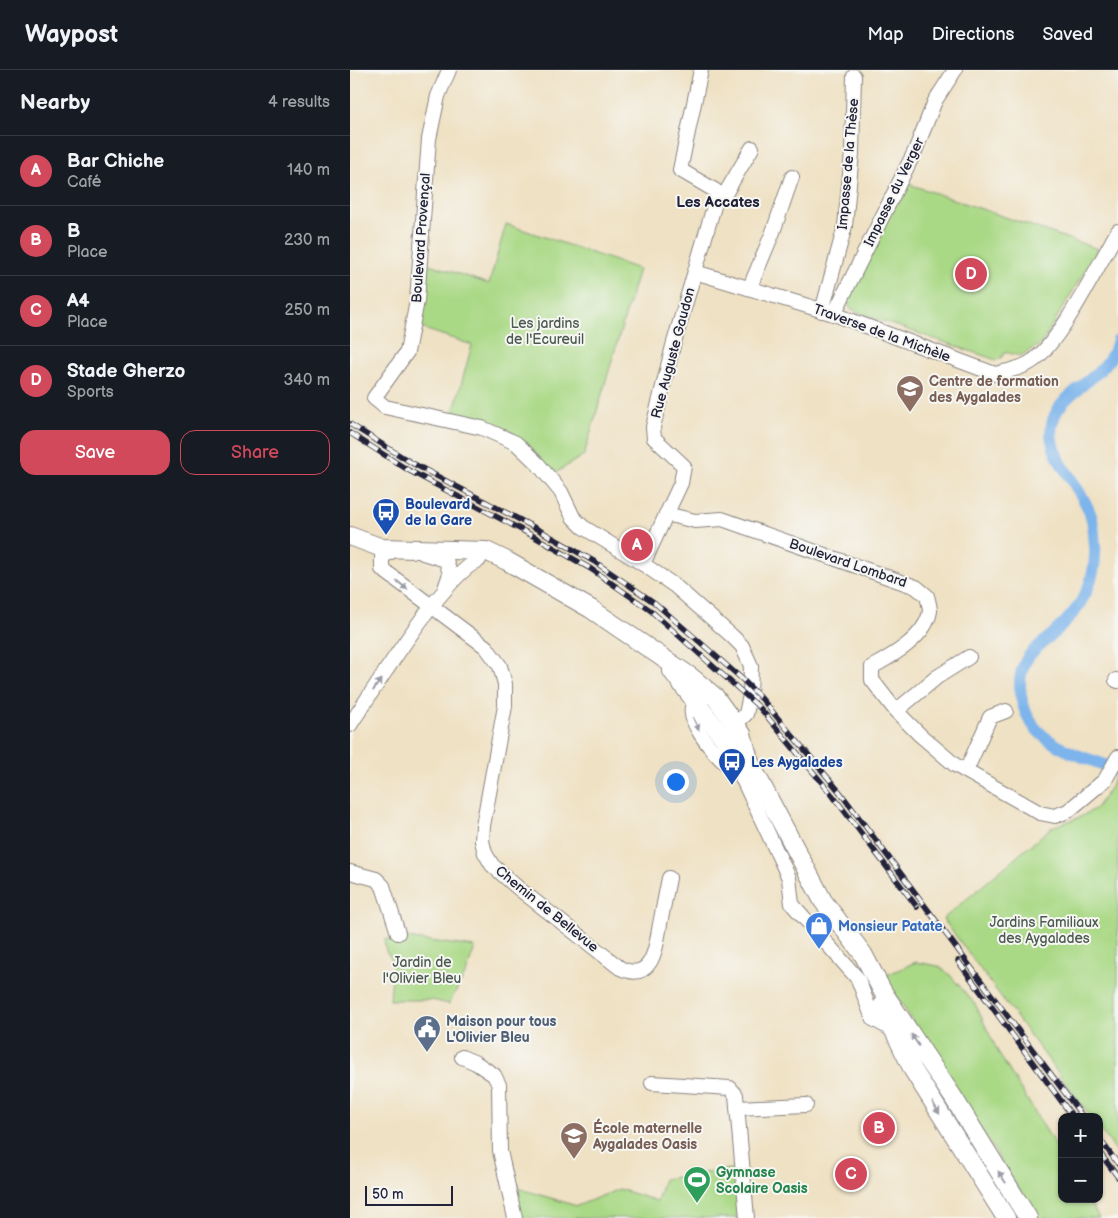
<!DOCTYPE html>
<meta charset="utf-8">
<style>
body{margin:0;font-family:"Balsamiq Sans",sans-serif;background:#20242c;color:#f1f3f6}
.controls{position:absolute;right:15px;bottom:15px;display:grid;overflow:hidden;border-radius:10px;box-shadow:0 1px 4px #0004}
.controls button{width:45px;height:45px;display:grid;place-items:center;padding:0;border:0;border-bottom:1px solid #363941;background:#171b24;color:#f1f3f6;font:25px sans-serif}
.scale{position:absolute;left:15px;bottom:12px;width:88px;box-sizing:border-box;padding-left:5px;border:2px solid #22223b;border-top:0;font-size:14px;line-height:18px;white-space:nowrap;color:#22223b;-webkit-text-stroke:4px #f6f6f2;paint-order:stroke}
.you{position:absolute;left:325px;top:711px;width:18px;height:18px;margin:-12px;border:4px solid #fff;border-radius:50%;background:#1a73e8;box-shadow:0 0 0 8px #1a73e833}
.badge{display:grid;place-items:center;width:32px;height:32px;border-radius:50%;background:#d1495b;color:#fff;font-size:16px;font-weight:700}
.pin{position:absolute;translate:-50% -50%;border:2px solid #fff;box-shadow:0 1px 5px #0006}
.list{margin:0;padding:0;list-style:none}
h2{display:flex;justify-content:space-between;align-items:center;height:65px;margin:0;padding:0 20px;font-size:21px}
h2 small{font-size:16px;font-weight:400;color:#9ea1a6}
.list li{display:grid;grid-template-columns:32px 1fr auto;gap:15px;align-items:center;box-sizing:border-box;height:70px;padding:0 20px;border-top:1px solid #363941}
.list b{display:block;font-size:19px;white-space:nowrap}
.list p{margin:0;font-size:16px;white-space:nowrap;color:#9ea1a6}
.list em{font-size:16px;font-style:normal;color:#9ea1a6}
.actions{display:flex;gap:10px;padding:15px 20px}
.actions a{flex:1;padding:11px 0;border:1px solid #d1495b;border-radius:15px;text-align:center;font-size:18px;color:#d1495b}
.actions .main{background:#d1495b;color:#fff}
.map{position:relative;flex:none;width:768px;height:1148px;overflow:hidden}
header{display:flex;align-items:center;gap:30px;box-sizing:border-box;height:70px;padding:0 25px;background:#171b24;border-bottom:1px solid #363941}
header strong{font-size:24px}
nav{display:flex;gap:28px;margin-inline-start:auto;font-size:18px}
main{display:flex}
aside{flex:1;background:#171b24}
.map>svg:first-child{display:block}
.green{fill:#aad986;stroke:#667e60}
.lines{fill:none;stroke-linecap:round;stroke-linejoin:round}
.canal{stroke:#7bb4eb;stroke-width:12}
.minor-casing{stroke:#88827f;stroke-width:16}
.major-casing{stroke:#88827f;stroke-width:20}
.minor{stroke:#fff;stroke-width:14}
.major{stroke:#fff;stroke-width:18}
.rail-casing{stroke:#22223b;stroke-width:5.5}
.rail{stroke:#f6f6f2;stroke-width:4;stroke-dasharray:11;stroke-linecap:butt}
.oneway{fill:#9c9ca7}
.labels{text-anchor:middle;dominant-baseline:central;stroke-width:4;stroke-linejoin:round;paint-order:stroke}
.street-label{font-size:14px;fill:#22223b;stroke:#f6f6f2}
.park-label{font-size:14px;fill:#4b5952;stroke:#f6f6f2}
.education-label{font-size:14px;font-weight:bold;fill:#785e54;stroke:#f6f6f2;text-anchor:start}
.transit-label{font-size:14px;font-weight:bold;fill:#164399;stroke:#f6f6f2;text-anchor:start}
.shop-label{font-size:14px;font-weight:bold;fill:#366cbe;stroke:#f6f6f2;text-anchor:start}
.service-label{font-size:14px;font-weight:bold;fill:#4e5e75;stroke:#f6f6f2;text-anchor:start}
.leisure-label{font-size:14px;font-weight:bold;fill:#27864d;stroke:#f6f6f2;text-anchor:start}
.neighbourhood-label{font-size:15px;font-weight:bold;fill:#22223b;stroke:#f6f6f2}
</style>
<header>
<strong>Waypost</strong>
<nav><a>Map</a><a>Directions</a><a>Saved</a></nav>
</header>
<main>
<aside>
<h2>Nearby<small>4 results</small></h2>
<ul class="list">
<li><span class="badge">A</span><div><b>Bar Chiche</b><p>Café</p></div><em>140 m</em></li>
<li><span class="badge">B</span><div><b>B</b><p>Place</p></div><em>230 m</em></li>
<li><span class="badge">C</span><div><b>A4</b><p>Place</p></div><em>250 m</em></li>
<li><span class="badge">D</span><div><b>Stade Gherzo</b><p>Sports</p></div><em>340 m</em></li>
</ul>
<div class="actions"><a class="main">Save</a><a>Share</a></div>
</aside>
<div class="map">
<svg width="768" height="1148" viewBox="0 0 768 1148">
<rect width="100%" height="100%" fill="#f6f6f2"/>
<filter id="ink" filterUnits="userSpaceOnUse"><feTurbulence type="fractalNoise" baseFrequency=".02" numOctaves="2"/><feDisplacementMap in="SourceGraphic" scale="10" xChannelSelector="R" yChannelSelector="G"/><feConvolveMatrix kernelMatrix="1 2 1 2 8 2 1 2 1" color-interpolation-filters="sRGB"/></filter>
<filter id="wash" filterUnits="userSpaceOnUse"><feTurbulence type="fractalNoise" baseFrequency=".0096" numOctaves="4" result="noise"/><feDisplacementMap in="SourceGraphic" scale="20" xChannelSelector="R" yChannelSelector="G"/><feGaussianBlur stdDeviation="1.12" result="paint"/><feColorMatrix in="noise" values="0 0 0 0 0 0 0 0 0 0 0 0 0 0 0 0 0 1.4 0 .05"/><feComposite in="paint" operator="in"/></filter>
<g filter="url(#wash)">
<rect width="100%" height="100%" fill="#efe1c3"/>
<g class="green">
<path d="M553,112L748,179L691,274L670,286L655,282L651,288L646,290L509,243L500,238L497,230Z"/>
<path d="M156,154L289,199L234,385L204,404L160,362L131,350L103,344L122,275L68,257L76,193L139,214Z"/>
<path d="M765,706L768,707V1083L749,1058V1047H741L593,849L702,757L730,747L746,738L761,717Z"/>
<path d="M48,867L125,877L116,903L99,934L82,930H40L43,891L36,881L34,870Z"/>
<path d="M566,892L588,896L599,904L625,934L649,984L712,1086V1129H738L749,1148H687L534,906Z"/>
<path d="M386,1098L391,1148H170L161,1116L227,1136L269,1119L307,1131L314,1109Z"/>
</g>
<g class="lines">
<path class="canal" d="M768,270C758,310 714,317 703,350C692,384 732,415 741,446C744,455 744,466 745,476C747,510 731,539 706,561C697,570 685,577 678,587C661,614 673,653 699,670C718,684 746,691 768,700"/>
</g>
</g>
<g filter="url(#ink)">
<g class="lines">
<defs>
<g id="minor">
<path d="M99,0L88,26L79,69L67,231L57,282L24,328L35,337L132,358L166,373L188,394L211,422L223,447L233,457L293,494L325,516L382,566L392,576L401,596L400,625L396,644L378,661"/>
<path d="M367,126L375,124L402,78"/>
<path d="M345,202L484,244L645,304C657,301 671,299 681,292C710,274 749,193 768,161"/>
<path d="M400,217L423,162L442,107"/>
<path d="M472,241L495,156L502,83L504,6"/>
<path d="M484,244L565,81L585,31L605,0"/>
<path d="M316,444L345,451L372,449L566,517L577,526C578,530 580,537 580,541C576,567 542,586 522,597V610L546,641L570,665L605,695L690,743L705,746L718,741L755,710L768,687"/>
<path d="M46,479L32,487V499L136,577L150,596L155,614V636L133,756L132,771L135,783L142,795L168,818L270,898C303,913 306,877 310,854C313,839 316,823 319,808"/>
<path d="M73,483L96,490L100,504L95,518"/>
<path d="M293,494L331,413L334,396L304,368L303,357L323,276L367,126L366,121L330,100L351,0"/>
<path d="M766,610L768,611"/>
<path d="M352,629C321,637 368,689 381,698L394,696"/>
<path d="M546,641L587,607L619,587"/>
<path d="M0,655C25,618 94,505 129,490"/>
<path d="M388,699L439,808L442,834L508,909L523,949L543,960"/>
<path d="M616,701L640,647L656,641"/>
<path d="M0,802L26,809L33,816L48,863"/>
<path d="M112,987L126,993L144,1005L149,1015L150,1081L165,1148"/>
<path d="M302,1013L380,1018L386,1025L397,1148"/>
<path d="M387,1038L456,1035"/>
</g>
<g id="major">
<path d="M0,466L32,478L136,481L157,491L241,539L341,607L365,627L392,664L400,693L473,831L513,884L533,922L603,1027L678,1148"/>
<path d="M322,601L378,674L400,693"/>
<path d="M532,936L563,1000L656,1148"/>
</g>
</defs>
<use href="#minor" class="minor-casing"/>
<use href="#major" class="major-casing"/>
<use href="#minor" class="minor"/>
<use href="#major" class="major"/>
<defs>
<g id="rail">
<path d="M0,354L62,393L189,460L245,492L305,533L391,608L411,628L489,721L733,1047"/>
<path d="M0,363L58,400L185,467L241,499L300,540L410,638L483,726L567,837"/>
<path d="M608,891L723,1047"/>
<path d="M749,1068L768,1094"/>
<path d="M749,1082L768,1107"/>
</g>
</defs>
<use href="#rail" class="rail-casing"/>
<use href="#rail" class="rail"/>
</g>
<defs><path id="oneway-solid" d="M-6-.8H1V-3.2L6.5 0L1 3.2V.8H-6Z" transform="scale(1.25)"/></defs>
<g class="oneway">
<use href="#oneway-solid" transform="translate(52 515) rotate(38)"/>
<use href="#oneway-solid" transform="translate(27 615) rotate(-55)"/>
<use href="#oneway-solid" transform="translate(346 654) rotate(66)"/>
<use href="#oneway-solid" transform="translate(565 970) rotate(-123)"/>
<use href="#oneway-solid" transform="translate(586 1038) rotate(59)"/>
<use href="#oneway-solid" transform="translate(652 1107) rotate(-123)"/>
</g>
</g>
<defs>
<symbol id="school-pin" viewBox="-11 -11 22 30"><path d="M0 17L-7.5 6A9.5 9.5 0 1 1 7.5 6Z" fill="#8d6e63" stroke="#f6f6f2"/><path d="M0-5L7-2L0 1L-7-2ZM-4 1L0 2.5L4 1V4Q0 6-4 4Z" fill="#fff"/></symbol>
<symbol id="bus-pin" viewBox="-11 -11 22 30"><path d="M0 17L-7.5 6A9.5 9.5 0 1 1 7.5 6Z" fill="#1a4fb4" stroke="#f6f6f2"/><path d="M-5-6H5V4H4V6H2V4H-2V6H-4V4H-5ZM-3.5-4V0h7V-4ZM-3.5 1.2v1.5H-2V1.2ZM2 1.2v1.5H3.5V1.2Z" fill="#fff"/></symbol>
<symbol id="shop-pin" viewBox="-11 -11 22 30"><path d="M0 17L-7.5 6A9.5 9.5 0 1 1 7.5 6Z" fill="#3f7fe0" stroke="#f6f6f2"/><path d="M-5-2.5h2.3a2.7 3.5 0 0 1 5.4 0H5L5.5 6h-11ZM-1.5-2.5h3a1.5 2.3 0 0 0-3 0Z" fill="#fff"/></symbol>
<symbol id="civic-pin" viewBox="-11 -11 22 30"><path d="M0 17L-7.5 6A9.5 9.5 0 1 1 7.5 6Z" fill="#5c6f8a" stroke="#f6f6f2"/><path d="M-.6-6.5H3V-4.5H.6V-3L4-1V1h2V6H-6V1h2V-1L-.6-3ZM-1.2 2.5V6h2.4V2.5Z" fill="#fff"/></symbol>
<symbol id="stadium-pin" viewBox="-11 -11 22 30"><path d="M0 17L-7.5 6A9.5 9.5 0 1 1 7.5 6Z" fill="#2e9e5b" stroke="#f6f6f2"/><path d="M0-5a6.5 5 0 1 0 0 10a6.5 5 0 1 0 0-10ZM-3.5-1.8h7v3.6h-7Z" fill="#fff"/></symbol>
</defs>
<g fill-rule="evenodd">
<use href="#school-pin" x="544" y="303" width="32" height="43"/>
<use href="#bus-pin" x="20" y="426" width="32" height="43"/>
<use href="#bus-pin" x="366" y="676" width="32" height="43"/>
<use href="#shop-pin" x="453" y="840" width="32" height="43"/>
<use href="#civic-pin" x="61" y="943" width="32" height="43"/>
<use href="#school-pin" x="208" y="1050" width="32" height="43"/>
<use href="#stadium-pin" x="331" y="1094" width="32" height="43"/>
</g>
<g class="labels">
<g class="street-label">
<text transform="translate(498 94) rotate(-85)">Impasse de la Thèse</text>
<text transform="translate(544 122) rotate(-64)">Impasse du Verger</text>
<text transform="translate(71 168) rotate(-86)">Boulevard Provençal</text>
<text transform="translate(532 263) rotate(20)">Traverse de la Michèle</text>
<text transform="translate(323 283) rotate(-75)">Rue Auguste Gaudon</text>
<text transform="translate(498 493) rotate(19)">Boulevard Lombard</text>
<text transform="translate(197 839) rotate(39)">Chemin de Bellevue</text>
</g>
<g class="park-label">
<text x="195" y="253">Les jardins<tspan x="195" dy="16">de l'Ecureuil</tspan></text>
<text x="694" y="852">Jardins Familiaux<tspan x="694" dy="16">des Aygalades</tspan></text>
<text x="72" y="892">Jardin de<tspan x="72" dy="16">l'Olivier Bleu</tspan></text>
</g>
<g class="education-label">
<text x="579" y="311">Centre de formation<tspan x="579" dy="16">des Aygalades</tspan></text>
<text x="243" y="1058">École maternelle<tspan x="243" dy="16">Aygalades Oasis</tspan></text>
</g>
<g class="transit-label">
<text x="55" y="434">Boulevard<tspan x="55" dy="16">de la Gare</tspan></text>
<text x="401" y="692">Les Aygalades</text>
</g>
<g class="shop-label">
<text x="488" y="856">Monsieur Patate</text>
</g>
<g class="service-label">
<text x="96" y="951">Maison pour tous<tspan x="96" dy="16">L'Olivier Bleu</tspan></text>
</g>
<g class="leisure-label">
<text x="366" y="1102">Gymnase<tspan x="366" dy="16">Scolaire Oasis</tspan></text>
</g>
<g class="neighbourhood-label">
<text x="368" y="132">Les Accates</text>
</g>
</g>
</svg>
<div class="controls">
<button>+</button>
<button>−</button>
</div>
<div class="scale">50 m</div>
<div class="you"></div>
<div class="pin badge" style="left:287px;top:475px">A</div>
<div class="pin badge" style="left:529px;top:1058px">B</div>
<div class="pin badge" style="left:501px;top:1104px">C</div>
<div class="pin badge" style="left:621px;top:204px">D</div>
</div>
</main>
